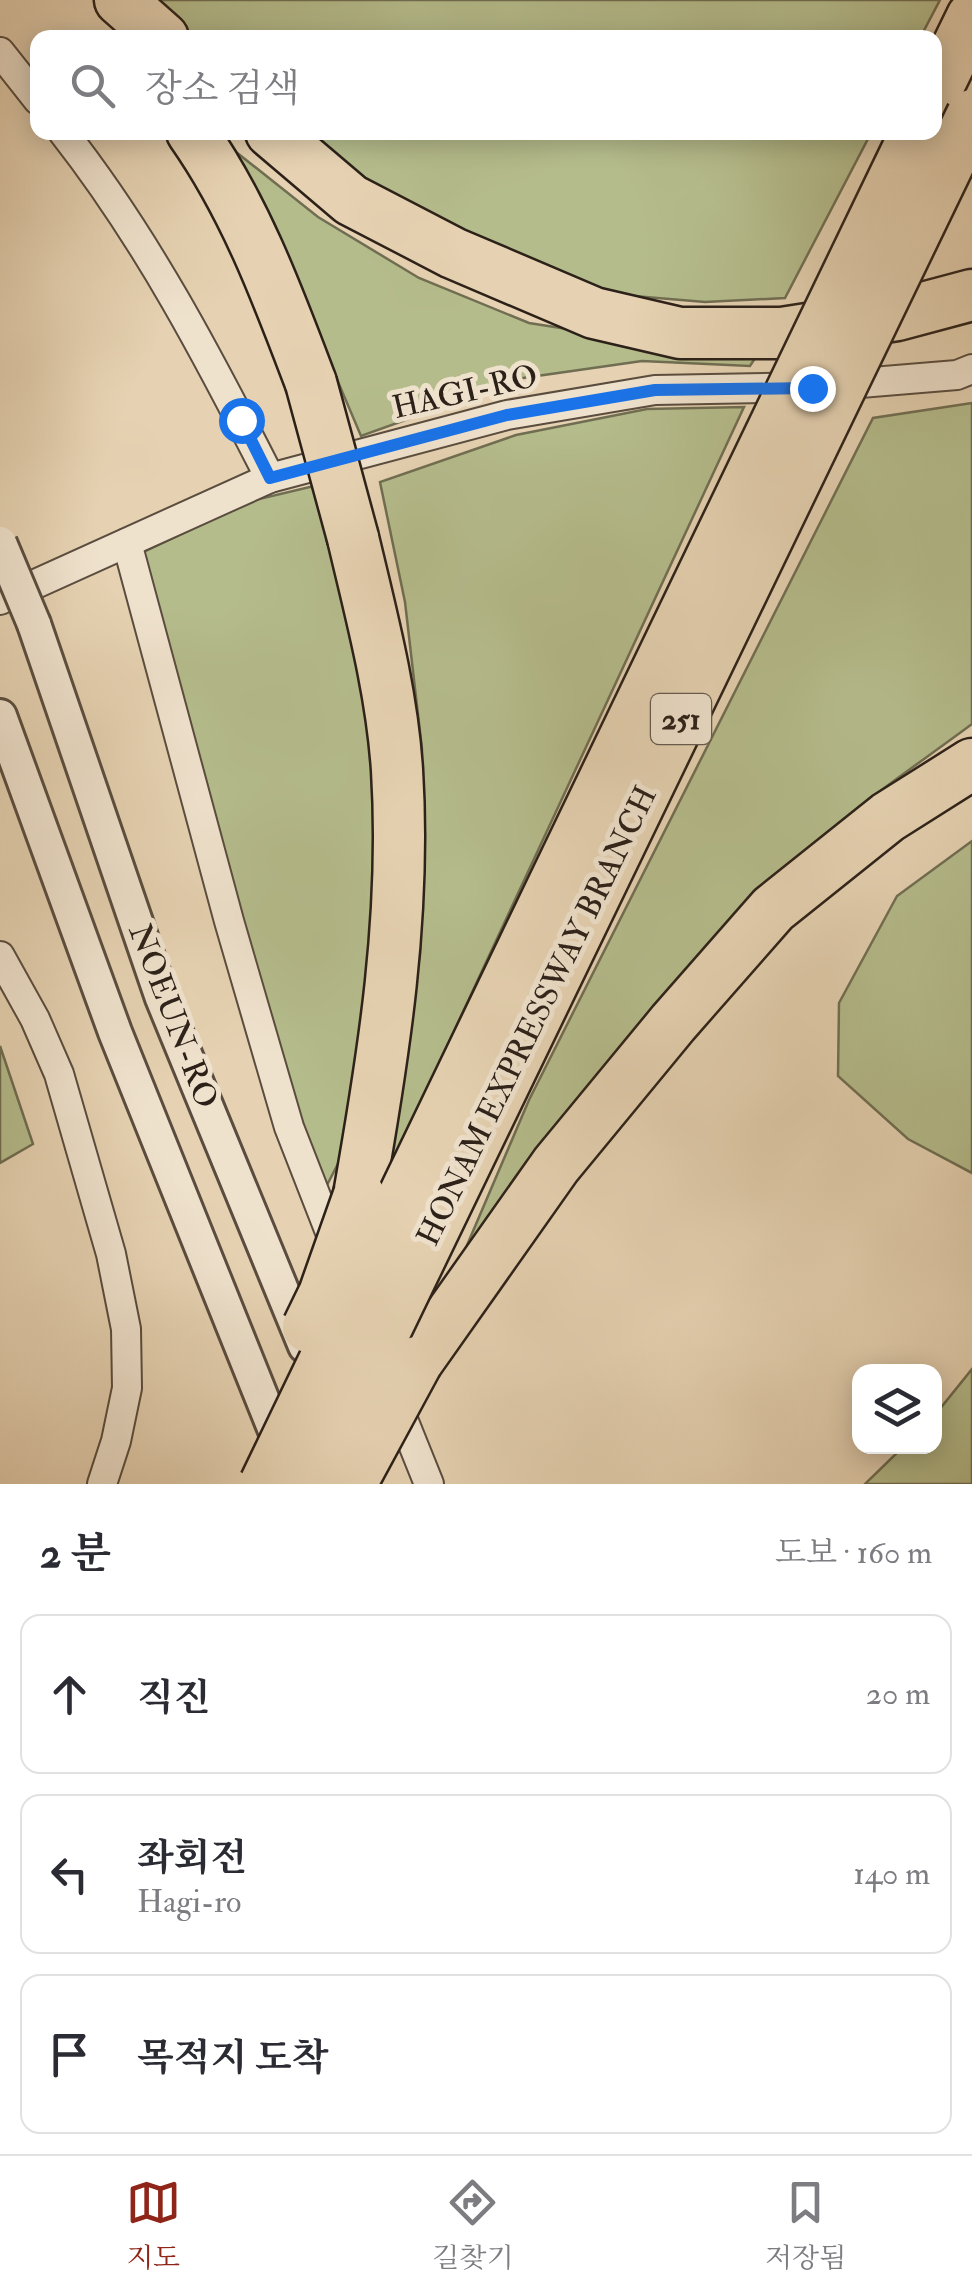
<!DOCTYPE html>
<html lang="ko">
<meta charset="utf-8">
<style>
body{margin:0;font-family:"IM FELL Double Pica","Noto Serif KR",serif;background:#f2f2f3;color:#2b2b33}
.controls{position:absolute;right:30px;bottom:30px;display:grid;overflow:hidden;border-radius:20px;box-shadow:0 5px 25px #0003}
.controls button{width:90px;height:90px;display:grid;place-items:center;padding:0;border:0;border-bottom:2px solid #e1e1e2;background:#fff;color:#2b2b33;font:50px sans-serif}
.stop{position:absolute;width:30px;height:30px;margin:-22px;border:8px solid #1a73e8;border-radius:50%;background:#fff}
.stop.end{background:#1a73e8;border-color:#fff;box-shadow:0 2px 10px #0008}
.list{margin:0;padding:0;list-style:none}
h2{display:flex;justify-content:space-between;align-items:center;height:130px;margin:0;padding:0 40px;font-size:42px}
h2 small{font-size:32px;font-weight:400;color:#7c7c81}
.list li{display:grid;grid-template-columns:65px 1fr auto;gap:30px;align-items:center;box-sizing:border-box;height:160px;margin:0 20px 20px;padding:0 20px;border:2px solid #e1e1e2;border-radius:20px}
.list b{display:block;font-size:38px;white-space:nowrap}
.list p{margin:0;font-size:32px;white-space:nowrap;color:#7c7c81}
.list em{font-size:32px;font-style:normal;color:#7c7c81}
.icon{flex:none;width:55px;height:55px;fill:none;stroke:currentColor;stroke-width:2;stroke-linecap:round;stroke-linejoin:round}
.map{position:relative;flex:none;width:972px;height:1484px;overflow:hidden}
.search{position:absolute;background:#fff;box-shadow:0 5px 25px #0003;left:30px;right:30px;top:30px;height:110px;display:flex;align-items:center;gap:25px;box-sizing:border-box;padding:0 35px;border-radius:20px;color:#7c7c81;font-size:38px}
.sheet{height:670px;background:#fff}
nav{display:flex;justify-content:space-around;align-items:center;box-sizing:border-box;height:140px;border-top:2px solid #e1e1e2;background:#fff;font-size:28px;color:#7c7c81}
nav a{display:grid;justify-items:center;gap:5px}
nav .on{color:#8f2418}
.map>svg:first-child{display:block}
.green{fill:#b5bc8c;stroke:#706e52;stroke-width:2.5}
.lines{fill:none;stroke-linecap:round;stroke-linejoin:round}
.minor-casing{stroke:#5a4d3f;stroke-width:32}
.tertiary-casing{stroke:#5a4d3f;stroke-width:38}
.motorway-casing{stroke:#2c2119;stroke-width:55}
.minor{stroke:#efe2cd;stroke-width:28}
.tertiary{stroke:#efe2cd;stroke-width:32}
.motorway{stroke:#e6d2b2;stroke-width:50}
.tertiary-bridge-casing{stroke:#5a4d3f;stroke-width:38;stroke-linecap:butt}
.motorway-bridge-casing{stroke:#2c2119;stroke-width:55;stroke-linecap:butt}
.tertiary-bridge{stroke:#efe2cd;stroke-width:32}
.motorway-bridge{stroke:#e6d2b2;stroke-width:50}
.route{stroke:#1a73e8;stroke-width:12}
.labels{text-anchor:middle;dominant-baseline:central;stroke-width:10;stroke-linejoin:round;paint-order:stroke}
.shield{fill:#efe2cd;stroke:#665b4f;stroke-width:2.5}
.shield-label{font-size:30px;font-weight:bold;fill:#2c2119}
.street-label{font-size:32px;fill:#2c2119;stroke:#efe2cd}
</style>
<div class="map">
<svg width="972" height="1484" viewBox="0 0 972 1484">
<rect width="100%" height="100%" fill="#e6d2b2"/>
<filter id="stains"><feTurbulence type="fractalNoise" baseFrequency=".002" numOctaves="4"/><feColorMatrix values="0 0 0 0 .2 0 0 0 0 .09 0 0 0 0 .02 0 0 0 .5 -.17"/></filter>
<radialGradient id="worn" r=".72"><stop offset=".6" stop-color="#630" stop-opacity="0"/><stop offset="1" stop-color="#630" stop-opacity=".3"/></radialGradient>
<g class="green">
<path d="M146,0H940L920,38L186,37Z"/>
<path d="M291,133H871L785,298L705,302L610,294L471,251Z"/>
<path d="M226,144L318,217L419,278L529,323L644,341L761,349L750,366L642,361L523,378L361,436L300,292Z"/>
<path d="M972,403V724C921,762 867,798 819,840C677,963 561,1115 456,1271L529,1100L873,418Z"/>
<path d="M744,407L377,1197L420,955L422,749L405,602L380,482L516,435L647,409Z"/>
<path d="M314,486L374,696L377,900L344,1152L326,1187L301,1134L141,553L251,501Z"/>
<path d="M972,841V1173L908,1139L838,1076L839,1003L897,896Z"/>
<path d="M0,1046L33,1144L0,1163Z"/>
<path d="M972,1369V1484H865L903,1447L934,1446L935,1415Z"/>
</g>
<g class="lines">
<defs>
<g id="minor">
<path d="M0,52L38,100"/>
<path d="M63,132C147,239 209,358 270,478"/>
<path d="M127,543L229,921L289,1127L337,1250"/>
<path d="M0,600L270,478L507,415L655,390L812,387L957,375L972,369"/>
<path d="M0,956L35,1019L59,1074L111,1254L126,1329L127,1388L116,1441L102,1484"/>
<path d="M394,1397L429,1484"/>
</g>
<g id="tertiary">
<path d="M34,624L162,998L305,1346"/>
<path d="M0,716L115,1032L286,1458"/>
</g>
<g id="motorway">
<path d="M120,0L163,38"/>
<path d="M934,95L972,17"/>
<path d="M192,132C246,209 278,296 311,383"/>
<path d="M271,132L351,200L453,253L594,313L680,333H782L897,315L972,295"/>
<path d="M353,538C371,614 392,692 397,770C406,914 384,1054 359,1195"/>
<path d="M417,1362L556,1165L673,1023L773,909L888,817L972,764"/>
</g>
</defs>
<use href="#minor" class="minor-casing"/>
<use href="#tertiary" class="tertiary-casing"/>
<use href="#motorway" class="motorway-casing"/>
<use href="#minor" class="minor"/>
<use href="#tertiary" class="tertiary"/>
<use href="#motorway" class="motorway"/>
<defs>
<path id="tertiary-bridge" d="M0,543L34,624"/>
<g id="motorway-bridge">
<path d="M311,383L353,538"/>
<path d="M308,1327L324,1294L359,1195"/>
<path d="M265,1484L916,132"/>
<path d="M311,1484L972,115"/>
<path d="M351,1484L417,1362"/>
</g>
</defs>
<use href="#tertiary-bridge" class="tertiary-bridge-casing"/>
<use href="#motorway-bridge" class="motorway-bridge-casing"/>
<use href="#tertiary-bridge" class="tertiary-bridge"/>
<use href="#motorway-bridge" class="motorway-bridge"/>
</g>
<g class="lines">
<path class="route" d="M241,420L270,478L507,415L655,390L812,388"/>
</g>
<g class="labels">
<rect class="shield" x="651" y="694" width="60" height="50" rx="8"/>
<g class="shield-label">
<text x="681" y="719">251</text>
</g>
<g class="street-label">
<text transform="translate(465 392) rotate(-13)">HAGI-RO</text>
<text transform="translate(173 1016) rotate(69)">NOEUN-RO</text>
<text transform="translate(537 1016) rotate(-64)">HONAM EXPRESSWAY BRANCH</text>
</g>
</g>
<rect width="100%" height="100%" filter="url(#stains)"/>
<rect width="100%" height="100%" fill="url(#worn)"/>
</svg>
<div class="controls">
<button><svg class="icon" aria-label="layers" viewBox="0 0 24 24"><path d="M12 4l9 5-9 5-9-5zM3 14l9 5 9-5"/></svg></button>
</div>
<div class="stop" style="left:241px;top:420px"></div>
<div class="stop end" style="left:812px;top:388px"></div>
<div class="search"><svg class="icon" aria-label="search" viewBox="0 0 24 24"><circle cx="10" cy="10" r="6"/><path d="M15 15l6 6"/></svg>장소 검색</div>
</div>
<section class="sheet">
<h2>2 분<small>도보 · 160 m</small></h2>
<ul class="list">
<li><svg class="icon" aria-label="ahead" viewBox="0 0 24 24"><path d="M12 20V5M6 11l6-6 6 6"/></svg><div><b>직진</b></div><em>20 m</em></li>
<li><svg class="icon" aria-label="left" viewBox="0 0 24 24"><path d="M17 20v-9H6M10 6l-5 5 5 5"/></svg><div><b>좌회전</b><p>Hagi-ro</p></div><em>140 m</em></li>
<li><svg class="icon" aria-label="arrive" viewBox="0 0 24 24"><path d="M6 21V4h12l-3 4 3 4H6"/></svg><div><b>목적지 도착</b></div></li>
</ul>
</section>
<nav>
<a class="on"><svg class="icon" aria-label="map" viewBox="0 0 24 24"><path d="M3 6l6-2 6 2 6-2v14l-6 2-6-2-6 2zM9 4v14M15 6v14"/></svg>지도</a>
<a><svg class="icon" aria-label="directions" viewBox="0 0 24 24"><path d="M12 3l9 9-9 9-9-9zM9 14v-3h6M13 9l2 2-2 2"/></svg>길찾기</a>
<a><svg class="icon" aria-label="saved" viewBox="0 0 24 24"><path d="M7 4h10v16l-5-4-5 4z"/></svg>저장됨</a>
</nav>
